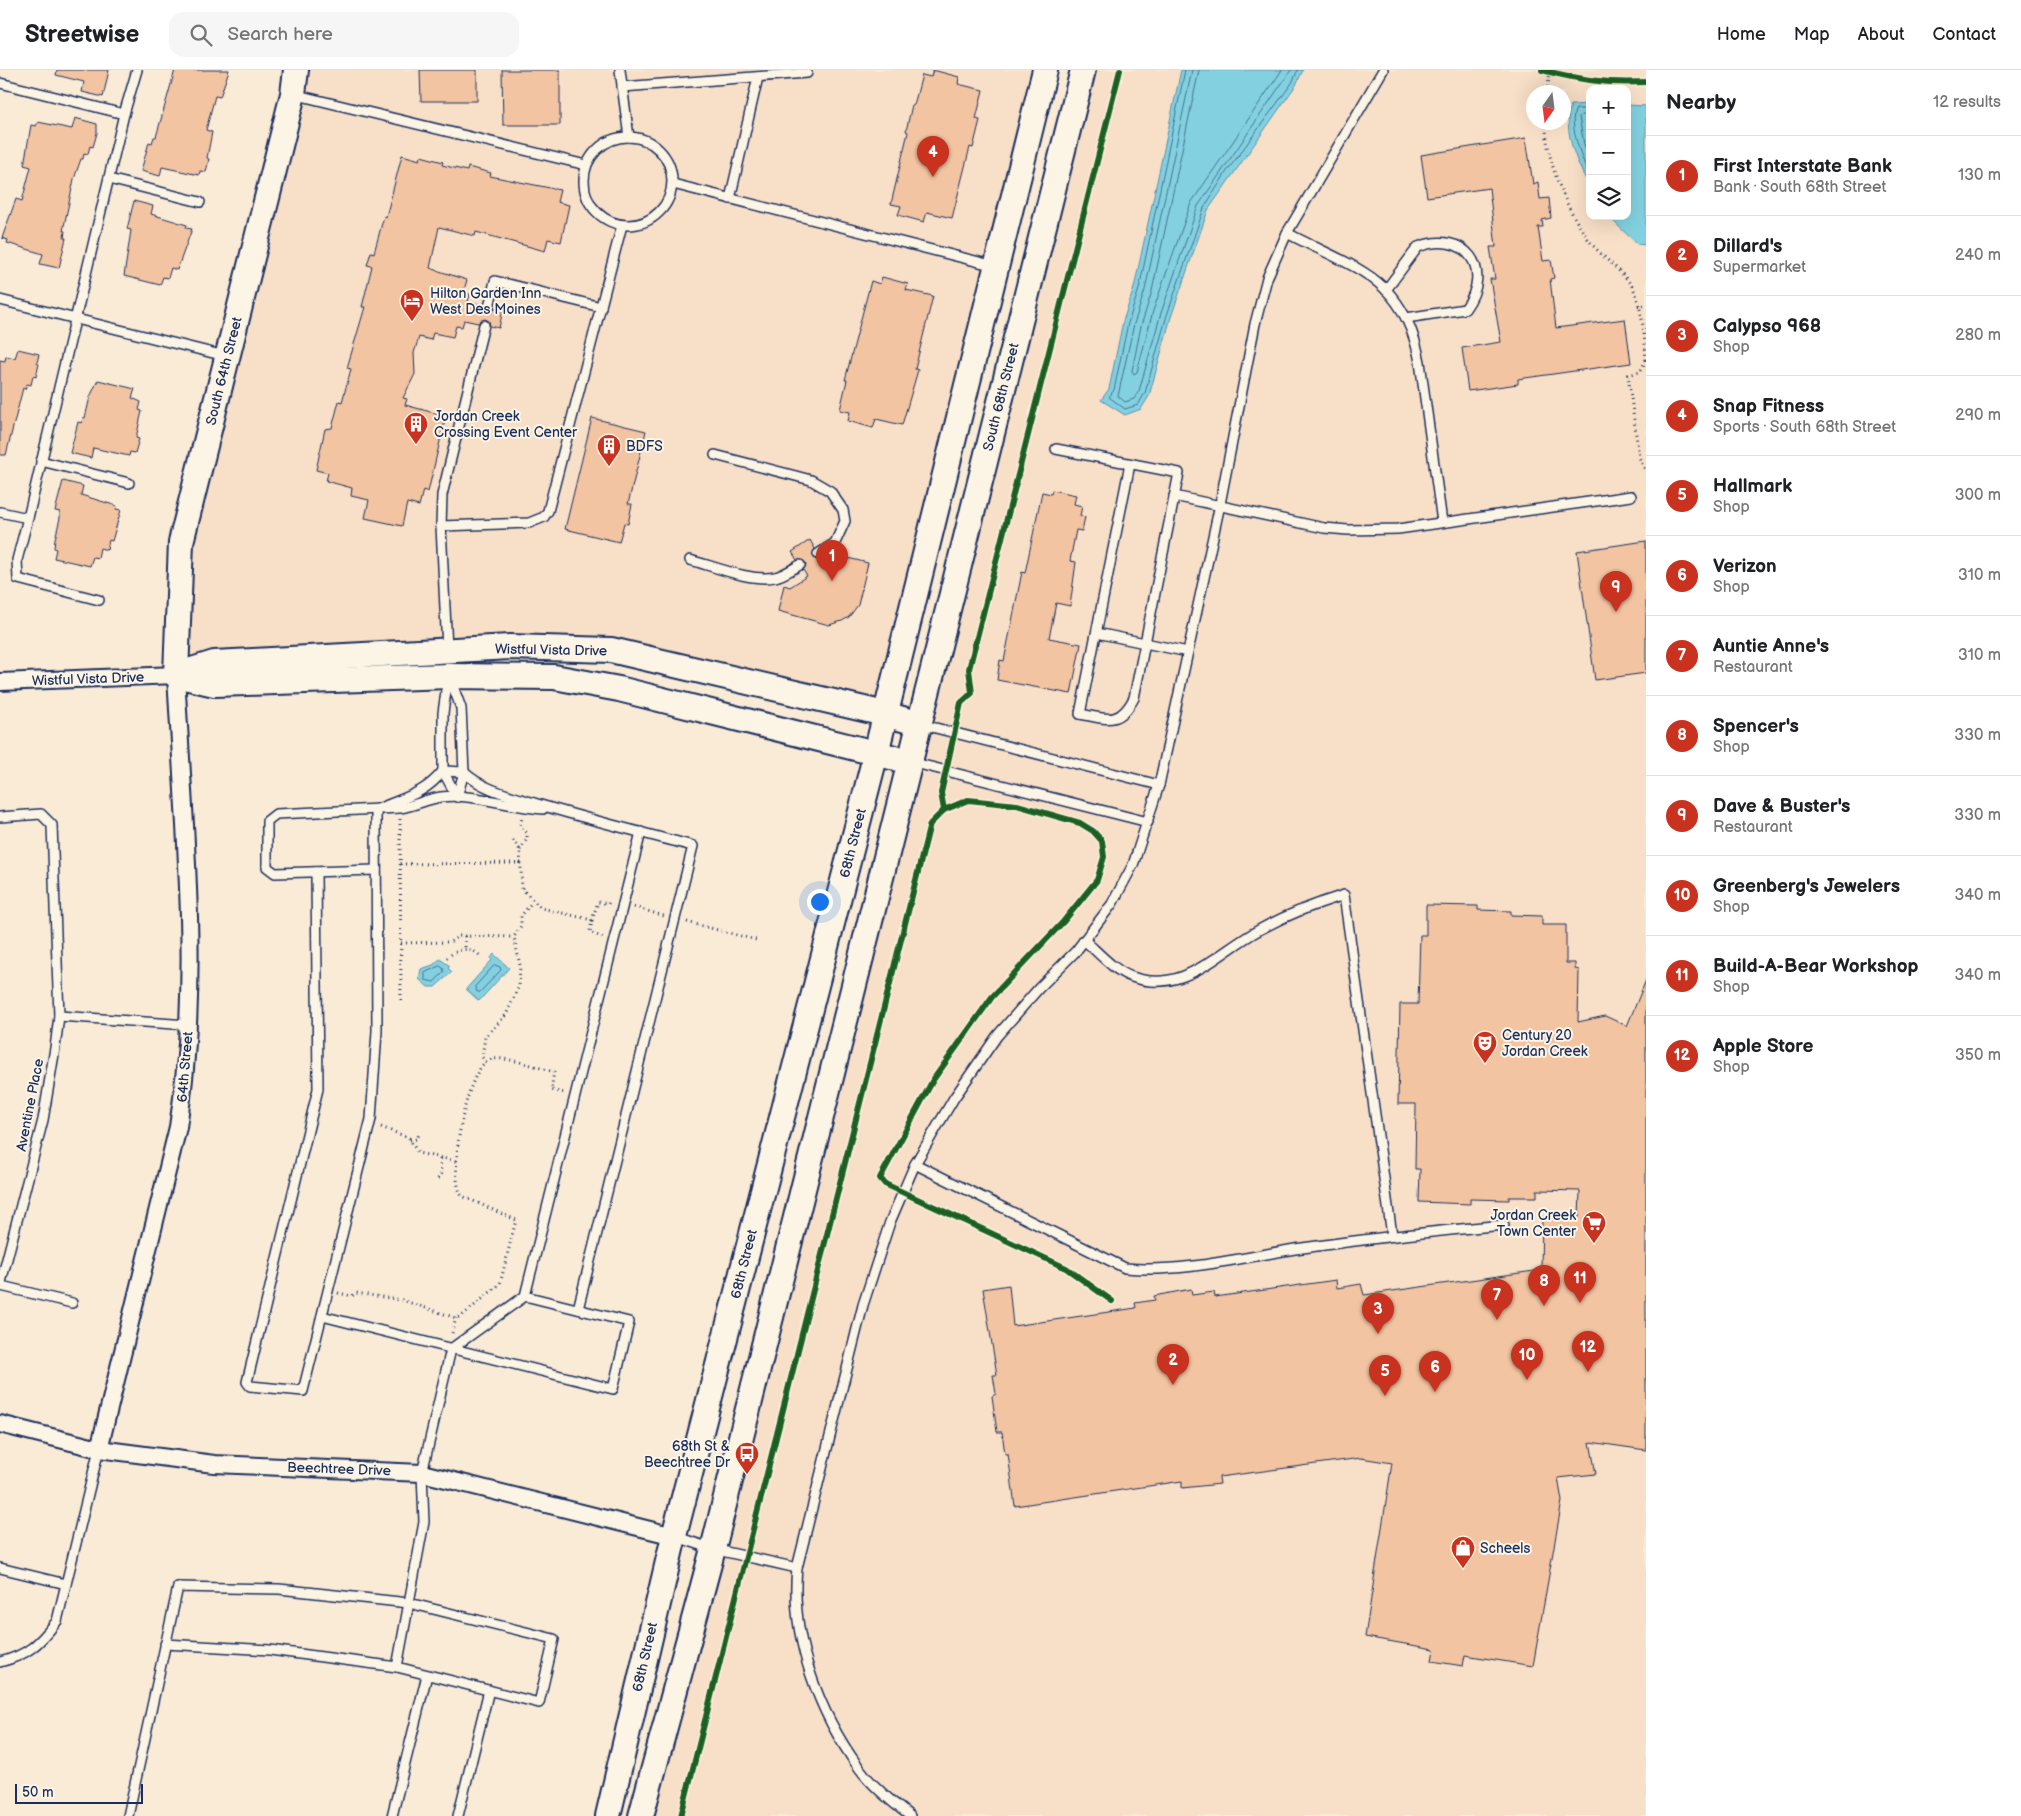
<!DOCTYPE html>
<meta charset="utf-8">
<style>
body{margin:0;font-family:"Balsamiq Sans",sans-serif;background:#f6f6f6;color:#202124}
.controls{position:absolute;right:15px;top:15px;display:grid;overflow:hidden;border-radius:10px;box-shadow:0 5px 20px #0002}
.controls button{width:45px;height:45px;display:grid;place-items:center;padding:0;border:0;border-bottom:1px solid #e0e0e0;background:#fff;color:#202124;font:25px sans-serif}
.compass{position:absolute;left:1526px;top:15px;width:45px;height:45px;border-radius:50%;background:#fff;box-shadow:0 5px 20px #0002;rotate:194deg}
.scale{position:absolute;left:15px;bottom:12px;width:128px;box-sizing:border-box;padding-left:5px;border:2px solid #1b2f5e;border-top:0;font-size:14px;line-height:18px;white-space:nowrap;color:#1b2f5e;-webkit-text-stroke:4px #fcf5e5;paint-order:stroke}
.you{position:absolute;left:819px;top:831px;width:18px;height:18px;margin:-12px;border:4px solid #fff;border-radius:50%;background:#1a73e8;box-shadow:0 0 0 8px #1a73e833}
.badge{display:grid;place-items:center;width:32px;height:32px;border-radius:50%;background:#c8321e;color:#fff;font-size:16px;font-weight:700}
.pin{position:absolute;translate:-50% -41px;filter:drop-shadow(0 1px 2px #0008)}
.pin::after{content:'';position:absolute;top:26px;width:18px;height:15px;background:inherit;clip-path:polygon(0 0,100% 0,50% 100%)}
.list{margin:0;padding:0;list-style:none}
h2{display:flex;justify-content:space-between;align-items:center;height:65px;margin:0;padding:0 20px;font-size:21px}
h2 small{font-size:16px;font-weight:400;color:#757577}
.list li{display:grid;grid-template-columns:32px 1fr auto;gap:15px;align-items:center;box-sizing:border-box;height:80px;padding:0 20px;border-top:1px solid #e0e0e0}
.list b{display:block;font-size:19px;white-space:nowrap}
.list p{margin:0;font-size:16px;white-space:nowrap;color:#757577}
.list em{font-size:16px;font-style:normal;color:#757577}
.icon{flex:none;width:28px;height:28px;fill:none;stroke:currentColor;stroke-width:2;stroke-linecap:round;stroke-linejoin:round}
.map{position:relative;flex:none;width:1646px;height:1746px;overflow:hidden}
header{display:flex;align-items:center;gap:30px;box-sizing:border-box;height:70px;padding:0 25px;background:#fff;border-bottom:1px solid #e0e0e0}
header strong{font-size:24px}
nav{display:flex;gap:28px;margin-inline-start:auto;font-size:18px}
.search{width:350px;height:45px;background:#f6f6f6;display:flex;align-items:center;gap:12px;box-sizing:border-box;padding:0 18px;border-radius:15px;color:#757577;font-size:19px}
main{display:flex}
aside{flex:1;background:#fff}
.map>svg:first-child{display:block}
.built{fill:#f8dfc7;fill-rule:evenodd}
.water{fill:#83d1e0;stroke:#5990ac}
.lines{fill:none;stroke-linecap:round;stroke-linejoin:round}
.shore{stroke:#457092;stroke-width:1}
.building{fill:#f2c4a1;stroke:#1b2f5e}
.lane-casing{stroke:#1b2f5e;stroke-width:12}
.street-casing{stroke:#1b2f5e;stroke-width:20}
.secondary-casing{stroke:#1b2f5e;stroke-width:28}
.path{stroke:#1b2f5e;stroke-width:3;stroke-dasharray:1 4;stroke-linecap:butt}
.lane{stroke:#fcf5e5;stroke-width:9}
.street{stroke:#fcf5e5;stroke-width:16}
.secondary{stroke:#fcf5e5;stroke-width:24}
.cycleway-casing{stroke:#fcf5e5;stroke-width:9}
.cycleway{stroke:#1b5e20;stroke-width:6}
.labels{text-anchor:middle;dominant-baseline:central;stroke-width:4;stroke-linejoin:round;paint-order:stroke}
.poi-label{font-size:14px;fill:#1b2f5e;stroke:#fcf5e5;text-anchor:start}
.street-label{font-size:14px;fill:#1b2f5e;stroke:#fcf5e5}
</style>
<header>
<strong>Streetwise</strong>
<div class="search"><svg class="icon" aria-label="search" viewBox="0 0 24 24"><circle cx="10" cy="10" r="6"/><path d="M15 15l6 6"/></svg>Search here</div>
<nav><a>Home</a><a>Map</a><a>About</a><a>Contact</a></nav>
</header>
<main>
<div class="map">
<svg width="1646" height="1746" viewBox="0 0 1646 1746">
<rect width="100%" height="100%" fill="#faebd7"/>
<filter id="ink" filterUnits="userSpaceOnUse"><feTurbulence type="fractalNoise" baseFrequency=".02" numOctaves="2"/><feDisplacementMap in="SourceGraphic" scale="10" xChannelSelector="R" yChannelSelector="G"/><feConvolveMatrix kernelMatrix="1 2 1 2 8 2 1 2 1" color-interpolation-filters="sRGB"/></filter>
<g filter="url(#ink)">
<g class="built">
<path d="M296,0H1045L885,644L610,589L559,583L176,605L177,533Z"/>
<path d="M1083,0H1646V1746H641ZM1590,19H1627V146H1590ZM1534,22H1564V52H1534Z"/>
</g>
<g class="water">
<path d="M1181,0H1303L1296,15L1208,140L1171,247L1149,326L1141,339L1125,345L1101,330L1109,319L1123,251L1134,218Z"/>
<path d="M1590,34V117C1577,94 1562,60 1571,35Z"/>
<path d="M1627,35L1646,36V175L1637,174L1608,146H1627Z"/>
<path d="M494,884L509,898L479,931L466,919L492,890L491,888Z"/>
<path d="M440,889L450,896L448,898L452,902L435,917H428L419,909L421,899L433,895Z"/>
</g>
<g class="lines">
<g class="shore">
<path d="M1185,0L1139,219L1128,253L1114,320L1109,327L1125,339L1138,335L1145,323L1167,245L1204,138L1227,101L1292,13L1298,0"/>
<path d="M1192,0L1145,220L1134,254L1118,326L1125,332L1134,329L1139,321L1161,243L1198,136L1291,0"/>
<path d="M1199,0L1152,221L1141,256L1132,301L1134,304L1137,302L1153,241L1191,133L1282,0"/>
<path d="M1590,39H1576C1567,54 1583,91 1590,107"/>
<path d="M1590,45H1581L1579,47L1584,74L1590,90"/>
<path d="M495,895L500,897L501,900L480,922H477L475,917Z"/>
<path d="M440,896L443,898L444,902L434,912L425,910V903Z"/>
</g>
</g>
<g class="building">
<path d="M57,0H109L103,27L82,22L84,12L56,5Z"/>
<path d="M175,0H229L220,27L215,26L206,60L212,62L207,88L209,89L206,102L200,101L199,105L162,97L160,106L141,101L149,72L152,73L154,67H156Z"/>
<path d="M420,0H477V31H421Z"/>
<path d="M502,0H560V55H503Z"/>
<path d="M933,0L959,7L958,14L983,20L976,49L980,50L973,78L970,77L952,148L927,142L924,152L898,145L901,136L891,134L908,62L906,61L912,35H914L922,5L931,7Z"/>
<path d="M75,48L97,54V63L93,77L90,76L88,84L84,83L83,89H81L74,109L63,161H65L64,168H66L59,198L40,194L43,184L7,173L8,170L2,168L16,129L22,131L31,97L24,95L31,55L36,56L38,52L72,59Z"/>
<path d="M1526,68L1533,114L1538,112L1540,129L1549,128L1551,148L1542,150L1543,157H1538L1543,191L1551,190L1554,208L1550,209L1556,258L1625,249L1631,293L1518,309V314L1468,321L1462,278L1501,272L1490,209H1495L1490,177H1496L1489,118L1427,127L1421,85Z"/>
<path d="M402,85L420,90L421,86L443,92L442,95L467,101L468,97L491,103L490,106L560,120L557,132L569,135L561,172L548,169L545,181L476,162L475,166L439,157L430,198L467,210L463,223L470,224L468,232L483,235L485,242L491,243L495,238L503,240L499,258L490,256L489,251L485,249L478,253L464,250L462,257L456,256L453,267L433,263L431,270L419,267L414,283L415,304L403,328L407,329L405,335L446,346L428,422L423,420L419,436L407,433L402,456L365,448L369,430L351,426L352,418L326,411L328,403L316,400L325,359L332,358L339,331L342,332L351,299L347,298L365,237H362L372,196L367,195L371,182L374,183L384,146L386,147Z"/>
<path d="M134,131L153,136L151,144L187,155L186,158L192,159L177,200L171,198L168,208L163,207L160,215L124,206L130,167L131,160L127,159Z"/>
<path d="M882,207L908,214L906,220L933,226L915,299L918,300L902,355L876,349L873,358L848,351L850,342L840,340L847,310H845L871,211L880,214Z"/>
<path d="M18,279L39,284L37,293L39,294L36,307L33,306L31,315L27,314L25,319L23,318L6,385H0V290L5,291L6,286L15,288Z"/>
<path d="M98,310L135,319L132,328L141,332L139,340L142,341L136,368L139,369L135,383L130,382L129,386L93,378L91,388L70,383L78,352L82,353L83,347L85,348L90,327Z"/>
<path d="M592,348L646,361L628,434H632L628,454L624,453L619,472L565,459Z"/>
<path d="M63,411L83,416L81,425L117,436L116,439L121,440L112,471L109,470L107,480L100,478L98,488L93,487L90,496L54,488L56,479L54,478L55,469L60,448V442L55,441Z"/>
<path d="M1052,420L1076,425L1074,434L1082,436L1080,446L1085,447L1082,461L1076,460L1070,491L1076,492L1070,536L1056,533L1049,568L1081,574L1071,624L997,610L1000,590L1004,591L1022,502L1025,503L1042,422L1051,424Z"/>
<path d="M810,470L815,479L813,487L816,490L821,489L825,496L840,486L868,493L858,535L849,547L842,551L829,555L778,541L784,515L790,517L807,506L803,500L806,496L805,492L797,490L792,482Z"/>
<path d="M1646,471V603L1595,610L1577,481Z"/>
<path d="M1426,835L1478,836V840L1511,841V845L1542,846V855H1566V893H1575V899L1579,900L1578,952L1605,946L1627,956L1646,910V1380L1590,1372L1596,1404L1558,1408L1562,1431L1533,1596L1465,1585L1463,1596L1432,1591L1434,1579L1365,1567L1392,1393L1361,1388L1219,1407L1220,1414L1182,1418V1411L1015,1436L1008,1384H1005L1002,1362H997L992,1326L996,1324L993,1305H997L983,1219L1009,1215L1013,1256L1136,1238L1135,1233L1155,1230L1154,1226L1191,1219L1192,1225L1214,1222L1215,1227L1336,1210L1337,1218L1361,1214L1364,1225L1541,1200L1542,1148L1579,1147L1580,1121L1537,1120V1127H1509V1130L1470,1129V1134L1419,1132L1420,1099H1415L1416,1034H1398L1400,934H1418L1420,865H1426Z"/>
</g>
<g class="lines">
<defs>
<g id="lane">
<path d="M620,0L629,67"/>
<path d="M0,13L124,44L28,448L0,442"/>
<path d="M622,17L807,3"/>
<path d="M293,24L586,95"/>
<path d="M124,44L137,0"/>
<circle cx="628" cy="111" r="44"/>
<path d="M109,109L200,132"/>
<path d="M673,114L995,196"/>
<path d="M730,129L758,7"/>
<path d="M1287,163C1355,199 1404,206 1420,292L1442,452"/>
<path d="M1386,220L1418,177C1464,159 1495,198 1465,239L1406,248"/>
<path d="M0,230L225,286"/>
<path d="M489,237L495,211L601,237"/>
<path d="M1056,379L1179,403L1134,628C1119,656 1107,649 1080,644L1130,394"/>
<path d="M715,385L811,410L830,421L843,440L845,451L835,473L818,484"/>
<path d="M41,391L129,413"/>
<path d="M1174,426L1324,458L1348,460L1398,459L1631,426"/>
<path d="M28,448L17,490L18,509L99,530"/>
<path d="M441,456L529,453L544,447L548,441L622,155"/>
<path d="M690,490C713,496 751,512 775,507C784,505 792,499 800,495"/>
<path d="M1097,563L1188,582"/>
<path d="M447,579L441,456L442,425L484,255"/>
<path d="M448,607L443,643V701L457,727"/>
<path d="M450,608L461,638L464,702L457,727"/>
<path d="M920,654L1159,715"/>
<path d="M911,692L1148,752"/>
<path d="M376,740C402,728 424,725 443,701L464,702C483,720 509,725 534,733C586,749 640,762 693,776L578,1239"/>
<path d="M0,747L41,744L52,755L59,946L55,978L43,1050L0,1216"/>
<path d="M376,800L275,803L267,797V751L276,744L400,738C414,736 427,729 441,727C475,723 509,737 543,739"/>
<path d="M316,802L318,1019L247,1312L250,1316L303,1321L371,1049L377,961L376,740"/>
<path d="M1084,870C1098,882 1114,901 1132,907C1184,925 1218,882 1259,860C1286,845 1315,834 1344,825L1392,1165"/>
<path d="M59,946L188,955"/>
<path d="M915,1094L1125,1198C1181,1203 1240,1188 1295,1179C1365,1169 1434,1161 1504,1155"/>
<path d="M1,1216L72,1233"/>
<path d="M322,1246L613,1319L629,1252L525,1226"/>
<path d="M674,1466L713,1479L797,1498"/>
<path d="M0,1498L66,1514"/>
<path d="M0,1592C28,1585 39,1574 57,1551L99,1379"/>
<path d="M397,1597L424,1452L422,1403L451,1279L525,1226L641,762"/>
<path d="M128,1746L178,1517L279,1519L409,1533L554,1569L539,1633L397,1597L270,1580L165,1574"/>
<path d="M392,1746L427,1605"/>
<path d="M458,1746L489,1620"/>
<path d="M910,1746C893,1733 873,1717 860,1699C819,1644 790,1567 797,1498L863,1235L890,1152L915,1094L954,1028L997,966L1039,918L1076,881L1112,834L1133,795L1159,715L1219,439L1255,254L1267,208L1287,163L1383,0"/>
</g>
<g id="street">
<path d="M0,612L176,605C184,755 201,909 178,1057L99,1379"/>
<path d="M0,1354L99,1379L214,1394L422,1403L674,1466"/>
</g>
<g id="secondary">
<path d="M176,605L214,593L510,577L611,580L885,644L920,654"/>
<path d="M176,605L215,614L449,606L554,607L619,619L911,692"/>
<path d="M176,605L181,472L293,24L296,0"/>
<path d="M608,1746L674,1466L876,683L1045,0"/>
<path d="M641,1746L713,1479L1083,0"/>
</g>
</defs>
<use href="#lane" class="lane-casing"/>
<use href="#street" class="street-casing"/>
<use href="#secondary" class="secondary-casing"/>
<g class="path">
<path d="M1547,22L1550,2"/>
<path d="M1546,52C1545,91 1568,143 1591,173C1604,189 1623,201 1633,218C1642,235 1645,270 1646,290"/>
<path d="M1638,236L1646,235"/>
<path d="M1646,290L1640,302L1628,305L1639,387L1646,402"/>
<path d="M400,749L401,933"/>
<path d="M513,770L520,780L522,819L541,838L592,850L598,832L608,834L609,832"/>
<path d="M520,780L527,769V763L520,756L522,748"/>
<path d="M400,794L521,793"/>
<path d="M634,837L664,846"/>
<path d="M592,850L590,862L603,868"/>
<path d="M687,852L756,870"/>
<path d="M465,866V878"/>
<path d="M401,873L450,872L459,866L514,867"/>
<path d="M447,888C459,877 472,876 482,888"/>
<path d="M486,992L482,987L485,967L506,945L519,916L520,895L514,867L521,856V846L532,832"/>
<path d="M381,1057L409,1068L418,1083L456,1091"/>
<path d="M410,1070L417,1069L420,1062"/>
<path d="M438,1109L441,1104L440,1088"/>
<path d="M338,1223L352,1226L356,1223L402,1230L456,1248L462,1246L500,1214L516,1150L462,1126C447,1106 465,1005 487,991C500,983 539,998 554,1002L551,1020L565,1023"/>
<path d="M452,1263L456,1248"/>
</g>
<use href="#lane" class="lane"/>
<use href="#street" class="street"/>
<use href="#secondary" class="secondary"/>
<defs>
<g id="cycleway">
<path d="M1542,0C1581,10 1606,14 1646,12"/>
<path d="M944,740L968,730L1017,735L1080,753L1093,761L1102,771L1104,787L1097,810L1063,852L992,927L933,1010L880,1108L885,1114L1066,1198L1112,1231"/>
<path d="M681,1746L930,754L944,740L941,723L961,633L972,623L969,599L1120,0"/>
</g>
</defs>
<use href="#cycleway" class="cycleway-casing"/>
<use href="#cycleway" class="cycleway"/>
</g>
</g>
<defs>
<symbol id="hotel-pin" viewBox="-11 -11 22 30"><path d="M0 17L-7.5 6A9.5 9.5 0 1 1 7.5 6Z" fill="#c8321e" stroke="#fcf5e5"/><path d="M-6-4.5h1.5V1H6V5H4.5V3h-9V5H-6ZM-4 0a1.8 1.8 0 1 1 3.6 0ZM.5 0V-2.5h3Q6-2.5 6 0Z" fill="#fff"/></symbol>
<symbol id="building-pin" viewBox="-11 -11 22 30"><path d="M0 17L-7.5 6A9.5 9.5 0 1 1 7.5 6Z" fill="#c8321e" stroke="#fcf5e5"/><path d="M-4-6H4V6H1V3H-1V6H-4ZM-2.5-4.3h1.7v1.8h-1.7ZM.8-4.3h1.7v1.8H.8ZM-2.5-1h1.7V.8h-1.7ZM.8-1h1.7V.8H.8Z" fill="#fff"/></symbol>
<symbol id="theatre-pin" viewBox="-11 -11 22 30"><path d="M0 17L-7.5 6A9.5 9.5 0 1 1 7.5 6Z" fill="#c8321e" stroke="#fcf5e5"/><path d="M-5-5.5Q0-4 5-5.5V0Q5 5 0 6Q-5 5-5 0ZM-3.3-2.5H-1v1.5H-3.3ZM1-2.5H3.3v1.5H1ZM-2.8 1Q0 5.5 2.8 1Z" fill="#fff"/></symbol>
<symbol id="supermarket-pin" viewBox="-11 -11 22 30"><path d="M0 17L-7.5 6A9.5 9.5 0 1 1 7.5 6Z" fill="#c8321e" stroke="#fcf5e5"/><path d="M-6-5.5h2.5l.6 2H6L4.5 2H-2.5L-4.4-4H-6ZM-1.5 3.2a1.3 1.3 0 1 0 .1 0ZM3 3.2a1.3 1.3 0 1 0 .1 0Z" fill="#fff"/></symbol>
<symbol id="bus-pin" viewBox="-11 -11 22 30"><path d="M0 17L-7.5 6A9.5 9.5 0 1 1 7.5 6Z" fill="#c8321e" stroke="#fcf5e5"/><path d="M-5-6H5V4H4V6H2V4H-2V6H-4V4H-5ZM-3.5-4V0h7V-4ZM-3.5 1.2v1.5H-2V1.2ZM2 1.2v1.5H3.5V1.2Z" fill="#fff"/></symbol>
<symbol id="shop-pin" viewBox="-11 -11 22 30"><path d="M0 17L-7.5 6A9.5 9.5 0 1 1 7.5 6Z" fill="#c8321e" stroke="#fcf5e5"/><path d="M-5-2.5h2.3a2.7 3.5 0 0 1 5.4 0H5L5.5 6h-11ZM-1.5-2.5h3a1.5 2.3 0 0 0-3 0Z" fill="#fff"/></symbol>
</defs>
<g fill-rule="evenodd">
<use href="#hotel-pin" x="398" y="217" width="28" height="38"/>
<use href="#building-pin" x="402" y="340" width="28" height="38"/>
<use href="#building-pin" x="595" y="362" width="28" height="38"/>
<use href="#theatre-pin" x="1471" y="959" width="28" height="38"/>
<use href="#supermarket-pin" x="1580" y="1139" width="28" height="38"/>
<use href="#bus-pin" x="733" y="1370" width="28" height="38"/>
<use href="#shop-pin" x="1449" y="1464" width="28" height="38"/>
</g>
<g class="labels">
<g class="poi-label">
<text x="430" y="223">Hilton Garden Inn<tspan x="430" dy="16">West Des Moines</tspan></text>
<text x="434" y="346">Jordan Creek<tspan x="434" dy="16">Crossing Event Center</tspan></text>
<text x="626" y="376">BDFS</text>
<text x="1502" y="965">Century 20<tspan x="1502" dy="16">Jordan Creek</tspan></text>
<text x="1576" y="1145" text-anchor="end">Jordan Creek<tspan x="1576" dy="16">Town Center</tspan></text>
<text x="730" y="1376" text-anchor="end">68th St &amp;<tspan x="730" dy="16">Beechtree Dr</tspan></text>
<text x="1480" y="1478">Scheels</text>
</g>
<g class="street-label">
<text transform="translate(224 301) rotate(-76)">South 64th Street</text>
<text transform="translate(1001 327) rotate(-76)">South 68th Street</text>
<text transform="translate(551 580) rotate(1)">Wistful Vista Drive</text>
<text transform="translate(88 609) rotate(-2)">Wistful Vista Drive</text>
<text transform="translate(853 773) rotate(-76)">68th Street</text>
<text transform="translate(185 997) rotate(-85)">64th Street</text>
<text transform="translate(30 1035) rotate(-79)">Aventine Place</text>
<text transform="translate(744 1194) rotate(-76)">68th Street</text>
<text transform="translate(339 1399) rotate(2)">Beechtree Drive</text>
<text transform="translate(645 1587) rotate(-77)">68th Street</text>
</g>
</g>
</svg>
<div class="controls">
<button>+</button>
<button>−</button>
<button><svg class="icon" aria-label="layers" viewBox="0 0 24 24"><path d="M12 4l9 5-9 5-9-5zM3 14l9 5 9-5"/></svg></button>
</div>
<svg class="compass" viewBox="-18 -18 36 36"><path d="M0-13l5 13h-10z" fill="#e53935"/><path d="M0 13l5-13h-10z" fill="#757577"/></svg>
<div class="scale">50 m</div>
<div class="you"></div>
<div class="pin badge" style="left:832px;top:511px">1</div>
<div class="pin badge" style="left:1173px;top:1315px">2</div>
<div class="pin badge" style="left:1378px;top:1264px">3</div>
<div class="pin badge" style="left:933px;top:107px">4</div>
<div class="pin badge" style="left:1385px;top:1326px">5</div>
<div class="pin badge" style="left:1435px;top:1322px">6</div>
<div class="pin badge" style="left:1497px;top:1250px">7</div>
<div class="pin badge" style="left:1544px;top:1236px">8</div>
<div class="pin badge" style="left:1616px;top:542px">9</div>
<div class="pin badge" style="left:1527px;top:1310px">10</div>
<div class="pin badge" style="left:1580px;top:1233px">11</div>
<div class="pin badge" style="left:1588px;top:1302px">12</div>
</div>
<aside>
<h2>Nearby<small>12 results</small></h2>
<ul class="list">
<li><span class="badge">1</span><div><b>First Interstate Bank</b><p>Bank · South 68th Street</p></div><em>130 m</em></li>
<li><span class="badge">2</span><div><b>Dillard's</b><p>Supermarket</p></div><em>240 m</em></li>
<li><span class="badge">3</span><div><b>Calypso 968</b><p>Shop</p></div><em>280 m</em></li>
<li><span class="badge">4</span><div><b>Snap Fitness</b><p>Sports · South 68th Street</p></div><em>290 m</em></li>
<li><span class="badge">5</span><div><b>Hallmark</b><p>Shop</p></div><em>300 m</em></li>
<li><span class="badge">6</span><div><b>Verizon</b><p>Shop</p></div><em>310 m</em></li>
<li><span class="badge">7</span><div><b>Auntie Anne's</b><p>Restaurant</p></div><em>310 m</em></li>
<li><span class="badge">8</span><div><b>Spencer's</b><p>Shop</p></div><em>330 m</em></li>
<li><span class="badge">9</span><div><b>Dave &amp; Buster's</b><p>Restaurant</p></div><em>330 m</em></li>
<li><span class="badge">10</span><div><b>Greenberg's Jewelers</b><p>Shop</p></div><em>340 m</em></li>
<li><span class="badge">11</span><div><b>Build-A-Bear Workshop</b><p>Shop</p></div><em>340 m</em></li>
<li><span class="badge">12</span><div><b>Apple Store</b><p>Shop</p></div><em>350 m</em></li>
</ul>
</aside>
</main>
